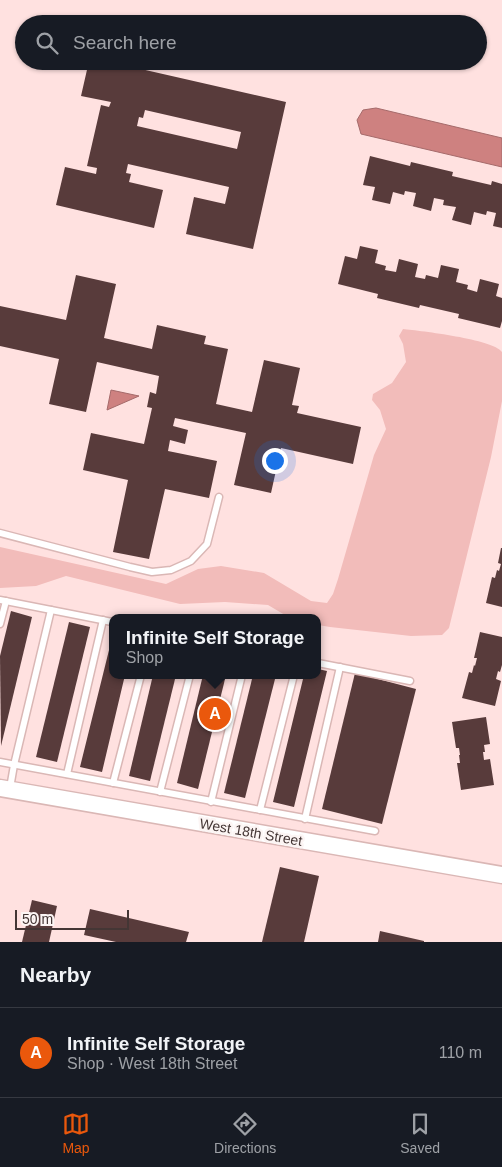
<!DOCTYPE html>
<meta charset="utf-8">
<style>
body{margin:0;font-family:Helvetica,sans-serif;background:#20242c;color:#f1f3f6}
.scale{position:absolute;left:15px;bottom:12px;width:114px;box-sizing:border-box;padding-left:5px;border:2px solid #443635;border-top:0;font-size:14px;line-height:18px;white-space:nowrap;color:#443635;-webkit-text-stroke:4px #fcf5f4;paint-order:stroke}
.you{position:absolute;left:274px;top:460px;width:18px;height:18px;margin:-12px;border:4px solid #fff;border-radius:50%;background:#1a73e8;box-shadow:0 0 0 8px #1a73e833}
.badge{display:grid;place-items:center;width:32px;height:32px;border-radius:50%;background:#ea580c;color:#fff;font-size:16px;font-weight:700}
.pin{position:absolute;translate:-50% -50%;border:2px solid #fff;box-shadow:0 1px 5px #0006}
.popup{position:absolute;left:109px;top:614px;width:212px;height:65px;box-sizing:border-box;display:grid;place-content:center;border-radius:10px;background:#171b24;filter:drop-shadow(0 1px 4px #0005);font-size:16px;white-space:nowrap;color:#9ea1a6}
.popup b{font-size:19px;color:#f1f3f6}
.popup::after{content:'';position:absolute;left:50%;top:100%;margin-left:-10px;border:10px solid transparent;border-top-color:#171b24}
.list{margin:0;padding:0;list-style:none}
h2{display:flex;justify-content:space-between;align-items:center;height:65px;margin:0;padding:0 20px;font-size:21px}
h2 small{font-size:16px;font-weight:400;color:#9ea1a6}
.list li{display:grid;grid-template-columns:32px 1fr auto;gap:15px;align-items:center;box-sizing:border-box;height:90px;padding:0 20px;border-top:1px solid #363941}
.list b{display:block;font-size:19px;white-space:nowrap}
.list p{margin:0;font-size:16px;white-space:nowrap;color:#9ea1a6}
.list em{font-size:16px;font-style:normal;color:#9ea1a6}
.icon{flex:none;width:28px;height:28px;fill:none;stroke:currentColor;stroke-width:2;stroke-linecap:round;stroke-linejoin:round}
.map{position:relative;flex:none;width:502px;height:942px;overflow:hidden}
.search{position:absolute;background:#171b24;box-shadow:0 1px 4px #0004;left:15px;right:15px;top:15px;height:55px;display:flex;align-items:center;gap:12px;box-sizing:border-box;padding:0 18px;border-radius:28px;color:#9ea1a6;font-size:19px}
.sheet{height:155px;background:#171b24}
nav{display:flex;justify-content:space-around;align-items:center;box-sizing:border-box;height:70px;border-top:1px solid #363941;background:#171b24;font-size:14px;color:#9ea1a6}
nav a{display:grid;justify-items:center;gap:2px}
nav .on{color:#ea580c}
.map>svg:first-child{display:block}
.green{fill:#f2bcba}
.water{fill:#ce8180;stroke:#a56a6a}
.building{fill:#583b3b;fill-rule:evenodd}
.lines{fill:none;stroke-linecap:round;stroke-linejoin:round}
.service-casing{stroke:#dab7b5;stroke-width:9}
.tertiary-casing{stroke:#dab7b5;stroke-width:19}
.service{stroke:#fff;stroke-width:6}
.tertiary{stroke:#fff;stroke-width:16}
.labels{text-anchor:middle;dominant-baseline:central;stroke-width:5;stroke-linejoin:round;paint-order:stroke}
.street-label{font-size:14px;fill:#443635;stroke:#fcf5f4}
</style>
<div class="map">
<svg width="502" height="942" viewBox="0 0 502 942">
<rect width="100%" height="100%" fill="#ffe1e0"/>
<path class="green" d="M403,329C421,331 493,339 502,352V401L491,457L449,628L442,635L411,636L330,627L318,625V618H290L268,605L225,602L180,604L66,576L36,586L0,588V547L166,584L198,569L221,566L264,573L311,601L327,603L333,594L338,579L374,455L386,429L380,410L372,400L373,394L392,383L406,362L403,344L399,336Z"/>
<g class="water">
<path d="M376,108L502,138V167L361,134L357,120L363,110Z"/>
<path d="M111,390L139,396L107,410Z"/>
</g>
<g class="building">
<path d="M89,61H106L286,102L253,249L186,234L194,197L225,204L229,187L128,164L126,173L131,174L129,182L163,190L154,228L56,205L65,167L96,174L97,168L87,166L101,105L109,107L111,102L81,96ZM145,110L241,132L237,149L137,126L139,117L143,118Z"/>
<path d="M370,156L410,166L411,162L453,172L452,176L491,185L492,181L502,184V228L493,226L496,213L487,211L486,215L474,212L471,225L452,220L456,207L443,205L444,200L434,198L431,211L413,206L416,193L405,191L404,195L393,192L390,204L372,200L375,187L363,185Z"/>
<path d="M360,246L378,250L375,263L386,266L385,270L396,272L399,259L418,264L415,277L425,279L426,275L438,278L441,265L459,269L456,282L468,285L467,289L477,292L480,279L499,284L496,296L502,298V321L500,328L458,318L459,314L420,305L419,308L377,298L378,294L338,284L345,256L357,259Z"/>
<path d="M76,275L116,284L104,338L152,349L157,325L206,336L204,344L228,349L216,404L252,412L264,360L300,368L292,405L299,406L297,413L361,427L353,464L281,448L271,493L234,485L246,433L175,418L173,426L188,430L185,444L170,440L168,451L217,461L209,498L165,489L149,559L113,552L128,480L83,470L91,433L144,444L152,408L147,407L150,392L156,394L159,376L97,362L86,412L49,404L59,359L0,346V306L66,320Z"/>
<path d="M501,548H502V607L486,603L492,577L495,578L497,570L499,571L501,564L498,563Z"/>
<path d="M11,611L32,617L1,746L0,656Z"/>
<path d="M69,622L90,627L57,762L36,757Z"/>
<path d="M480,632L502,637V665L500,672L498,671L496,679L501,681L495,706L462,698L469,672L472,673L474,665L475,666L477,658H474Z"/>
<path d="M112,638V675H125L102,772L80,767Z"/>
<path d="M318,669L327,671L294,807L273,802L304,675H318Z"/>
<path d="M355,673L416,689L382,824L322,809Z"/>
<path d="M153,675H176L150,781L129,776Z"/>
<path d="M203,675H226L198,789L177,783Z"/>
<path d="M253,675H276L245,798L224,793Z"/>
<path d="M486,717L490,744L484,745L485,752H483L484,760L490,759L494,785L461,790L457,763H460L459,755H460L459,748H456L452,722Z"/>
<path d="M280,867L319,876L304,942H262Z"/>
<path d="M32,900L57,906L49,942H22Z"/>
<path d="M90,909L189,932L186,942H116L84,935Z"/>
<path d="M380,931L424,941V942H378Z"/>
</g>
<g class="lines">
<defs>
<g id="service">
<path d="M0,533L130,567L152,572L171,570L191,561L207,544L219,497"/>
<path d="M0,600L112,622"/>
<path d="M0,624L6,601"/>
<path d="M318,663L410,681"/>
<path d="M0,762L375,831"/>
<path d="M67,774L103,620"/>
<path d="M113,783L141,675"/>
<path d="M10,788L14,765L51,610"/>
<path d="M160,792L190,675"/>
<path d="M211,802L242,675"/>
<path d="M260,810L294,675"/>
<path d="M305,819L340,667"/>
</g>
<path id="tertiary" d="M0,788L502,875"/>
</defs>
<use href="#service" class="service-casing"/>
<use href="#tertiary" class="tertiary-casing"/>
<use href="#service" class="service"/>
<use href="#tertiary" class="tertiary"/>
</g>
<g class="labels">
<g class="street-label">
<text transform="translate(251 832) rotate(10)">West 18th Street</text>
</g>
</g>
</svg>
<div class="scale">50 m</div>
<div class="you"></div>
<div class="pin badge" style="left:215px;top:714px">A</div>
<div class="popup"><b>Infinite Self Storage</b>Shop</div>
<div class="search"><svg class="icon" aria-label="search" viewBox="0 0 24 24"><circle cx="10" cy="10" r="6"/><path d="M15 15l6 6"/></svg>Search here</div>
</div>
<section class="sheet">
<h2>Nearby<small></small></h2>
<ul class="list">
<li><span class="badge">A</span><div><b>Infinite Self Storage</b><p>Shop · West 18th Street</p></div><em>110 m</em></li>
</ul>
</section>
<nav>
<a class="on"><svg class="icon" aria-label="map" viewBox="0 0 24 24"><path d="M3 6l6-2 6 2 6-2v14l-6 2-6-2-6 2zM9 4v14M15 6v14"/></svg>Map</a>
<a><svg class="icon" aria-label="directions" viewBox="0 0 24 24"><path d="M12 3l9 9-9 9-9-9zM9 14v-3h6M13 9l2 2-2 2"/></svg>Directions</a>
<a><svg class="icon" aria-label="saved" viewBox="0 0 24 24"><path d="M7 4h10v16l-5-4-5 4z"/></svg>Saved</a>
</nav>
